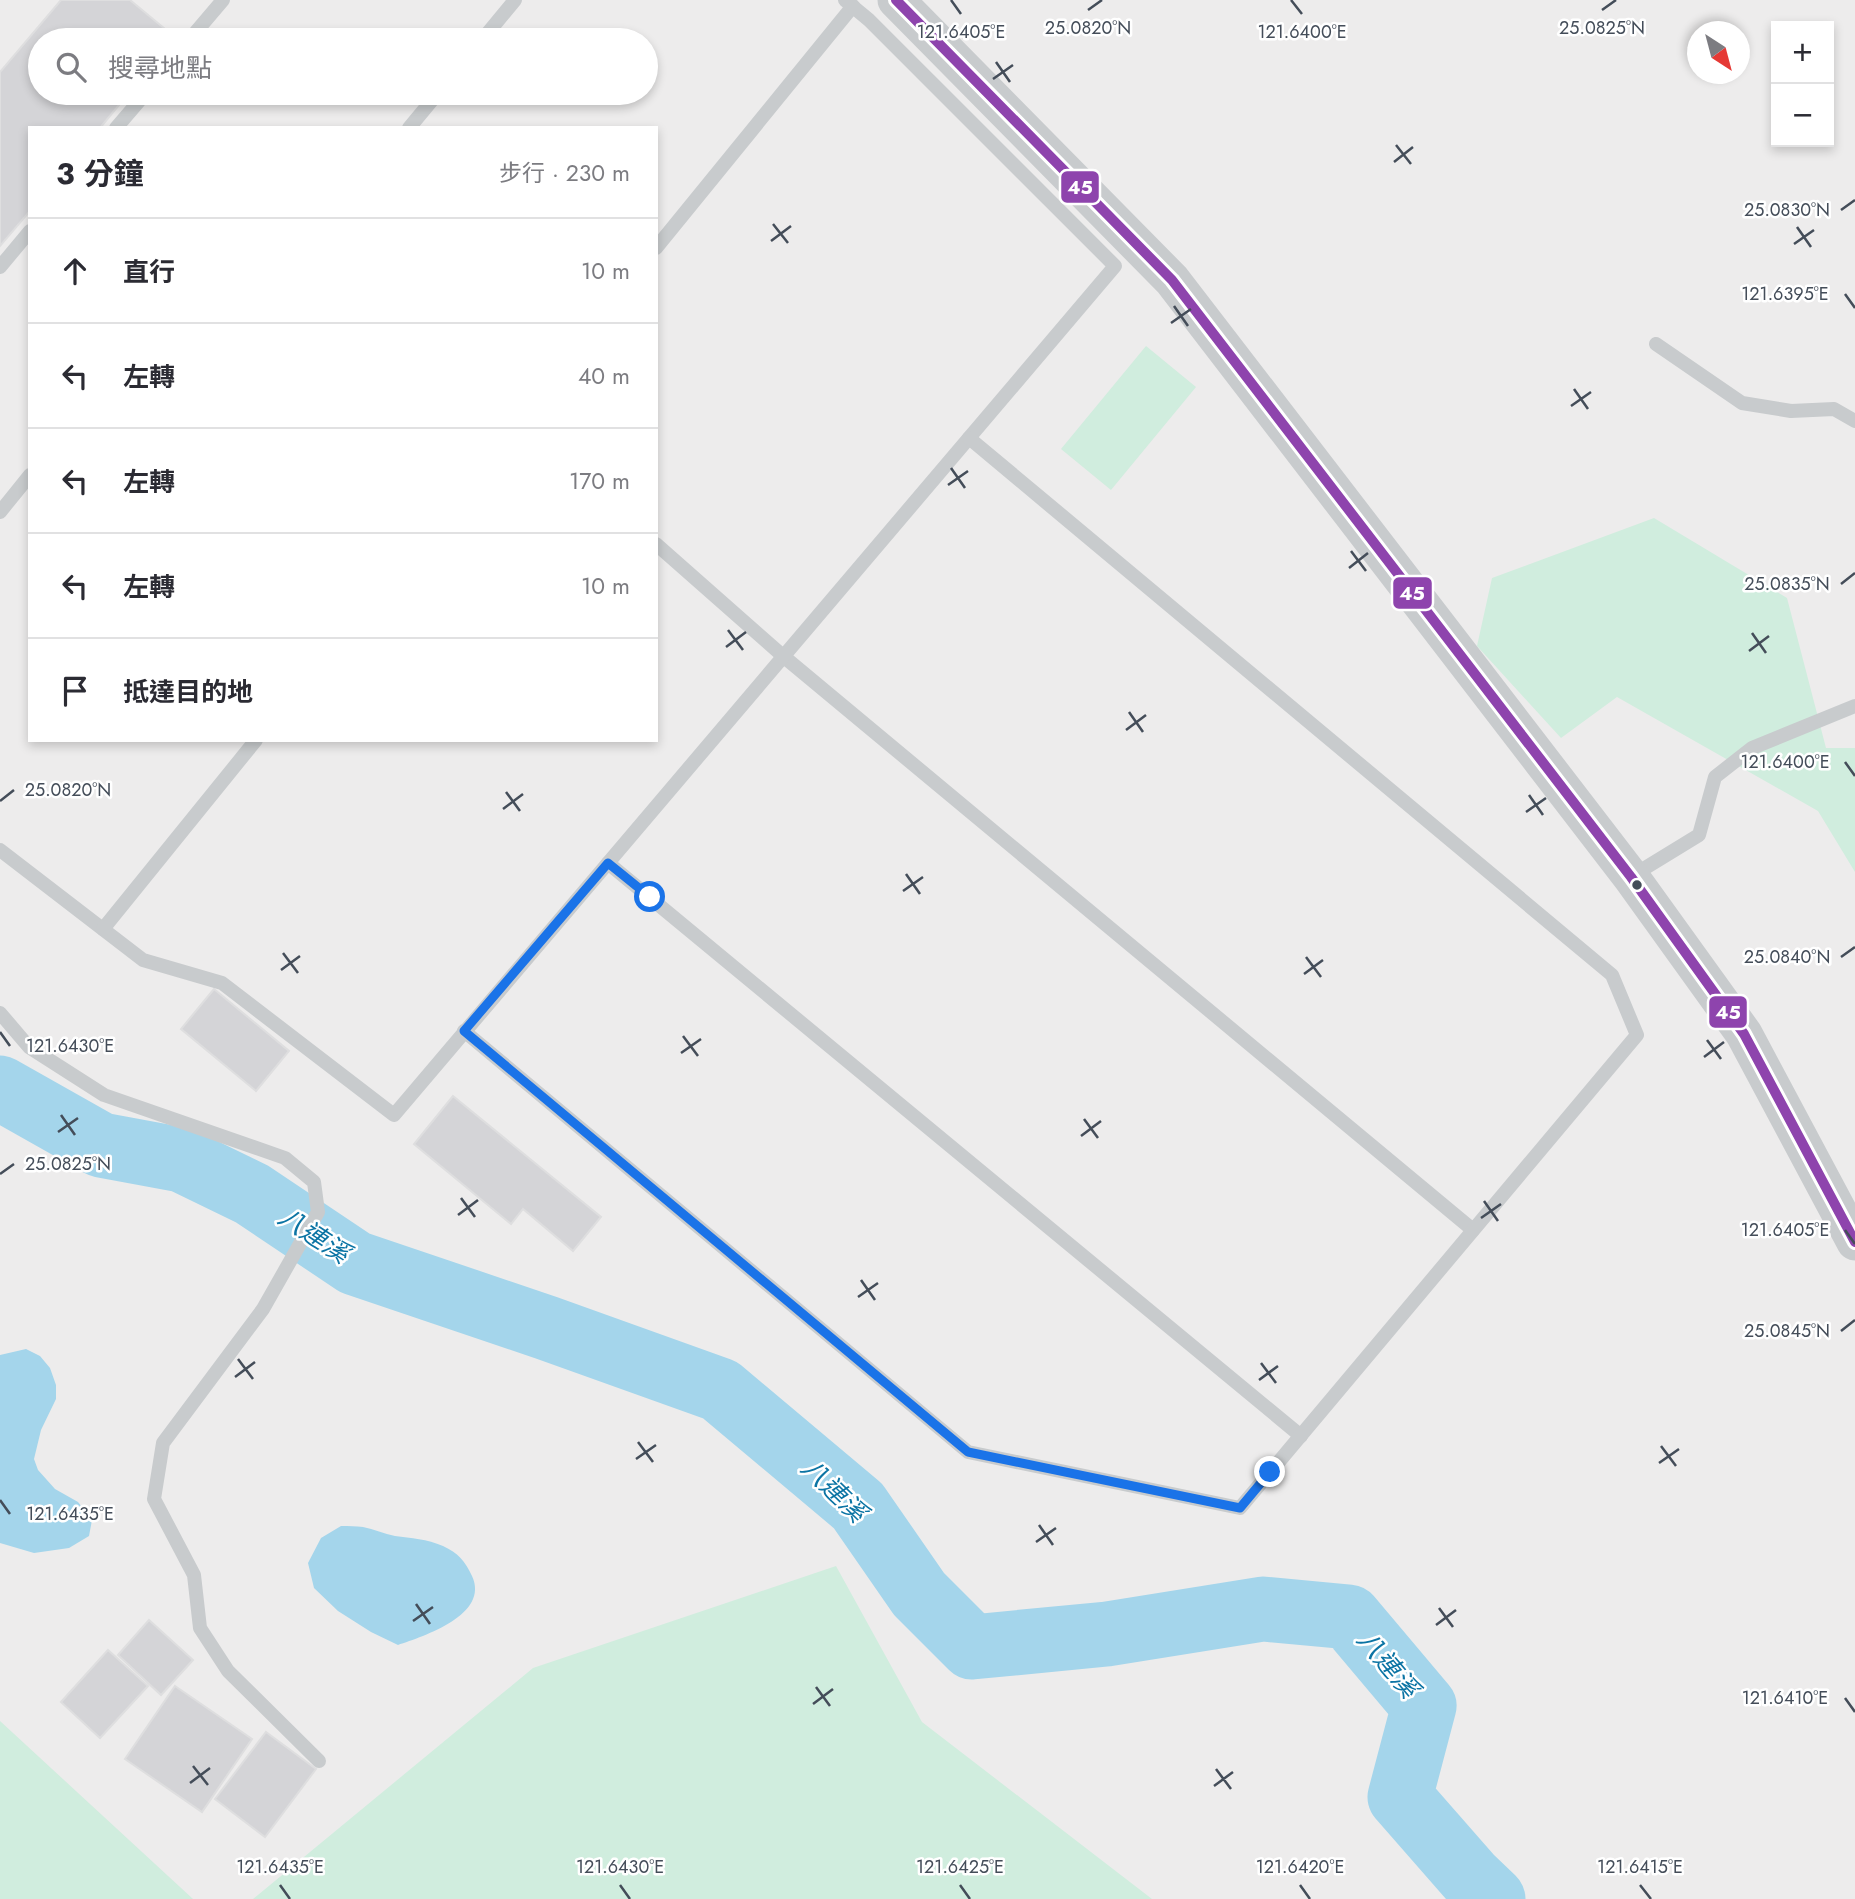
<!DOCTYPE html>
<html lang="zh-TW">
<meta charset="utf-8">
<style>
body{margin:0;font-family:Jost,"Noto Sans TC",sans-serif;background:#f7f7f7;color:#2b2b33}
.controls{position:absolute;right:21px;top:21px;display:grid;overflow:hidden;border-radius:0px;box-shadow:0 4px 10px #0003}
.controls button{width:63px;height:63px;display:grid;place-items:center;padding:0;border:0;border-bottom:2px solid #e1e1e2;background:#fff;color:#2b2b33;font:35px sans-serif}
.compass{position:absolute;left:1687px;top:21px;width:63px;height:63px;border-radius:50%;background:#fff;box-shadow:0 4px 10px #0003;rotate:144deg}
.stop{position:absolute;width:21px;height:21px;margin:-16px;border:5px solid #1a73e8;border-radius:50%;background:#fff}
.stop.end{background:#1a73e8;border-color:#fff;box-shadow:0 2px 7px #0008}
.list{margin:0;padding:0;list-style:none}
h2{display:flex;justify-content:space-between;align-items:center;height:91px;margin:0;padding:0 28px;font-size:30px}
h2 small{font-size:23px;font-weight:400;color:#7c7c81}
.list li{display:grid;grid-template-columns:46px 1fr auto;gap:21px;align-items:center;box-sizing:border-box;height:105px;padding:0 28px;border-top:2px solid #e1e1e2}
.list b{display:block;font-size:26px;white-space:nowrap}
.list em{font-size:23px;font-style:normal;color:#7c7c81}
.icon{flex:none;width:38px;height:38px;fill:none;stroke:currentColor;stroke-width:2;stroke-linecap:round;stroke-linejoin:round}
.map{position:relative;flex:none;width:1855px;height:1899px;overflow:hidden}
.search{position:absolute;background:#fff;box-shadow:0 4px 10px #0003;left:28px;top:28px;width:630px;height:77px;display:flex;align-items:center;gap:18px;box-sizing:border-box;padding:0 24px;border-radius:38px;color:#7c7c81;font-size:26px}
.panel{position:absolute;background:#fff;box-shadow:0 4px 10px #0003;left:28px;top:126px;width:630px;height:616px;border-radius:0px}
.map>svg:first-child{display:block}
.green{fill:#d0edde}
.water{fill:#a4d5eb}
.lines{fill:none;stroke-linecap:round;stroke-linejoin:round}
.river{stroke:#a4d5eb;stroke-width:65}
.building{fill:#d4d4d7;stroke:#dededf;stroke-width:2}
.service{stroke:#c8cbcd;stroke-width:14}
.tertiary{stroke:#c8cbcd;stroke-width:37}
.bus-1-casing{stroke:#fff;stroke-width:16}
.bus-1{stroke:#8e44ad;stroke-width:10}
.route{stroke:#1a73e8;stroke-width:9}
.ticks{fill:none;stroke:#444d59;stroke-width:2.5}
.bus-dot{fill:#444d59;stroke:#fff;stroke-width:2.5}
.labels{text-anchor:middle;dominant-baseline:central;stroke-width:5;stroke-linejoin:round;paint-order:stroke}
.water-label{font-size:26px;font-style:italic;fill:#0b74a4;stroke:#fff}
.ticks-label{font-size:18px;text-anchor:middle;fill:#444d59;stroke:#fff;stroke-width:5;stroke-linejoin:round;paint-order:stroke}
.line-badge{stroke:#fff;stroke-width:2.5}
.badge-label{font-size:19px;text-anchor:middle;font-weight:bold;fill:#fff}
</style>
<div class="map">
<svg width="1855" height="1899" viewBox="0 0 1855 1899">
<rect width="100%" height="100%" fill="#edecec"/>
<g class="green">
<path d="M1146,346L1196,387L1111,490L1061,449Z"/>
<path d="M1654,518L1787,598L1826,748H1855V872L1818,811L1617,697L1561,738L1477,646L1492,578Z"/>
<path d="M836,1566L922,1722L1152,1899H253L533,1668Z"/>
<path d="M0,1721L193,1899H0Z"/>
</g>
<g class="water">
<path d="M26,1349L40,1356L50,1368L56,1385V1399L41,1430L34,1459L38,1470L55,1489L78,1502L92,1520L89,1536L69,1548L34,1553L0,1543V1355Z"/>
<path d="M341,1526C349,1526 356,1526 363,1527C374,1529 384,1534 395,1536C411,1538 427,1539 443,1546C458,1553 465,1561 472,1576C490,1615 424,1636 398,1645L371,1632L338,1611L314,1588L308,1563L321,1538Z"/>
</g>
<g class="lines">
<path class="river" d="M0,1088L101,1145L182,1160L252,1194L355,1263L547,1328L720,1390L858,1506L919,1594L972,1647L1107,1634L1263,1609L1349,1617L1424,1706L1400,1797L1470,1877L1493,1899"/>
</g>
<g class="building">
<path d="M61,0H130L176,38L174,40H40V93H129L100,128H30V211L0,246V72Z"/>
<path d="M214,989L289,1051L256,1091L181,1029Z"/>
<path d="M453,1096L601,1217L573,1251L523,1209L511,1224L414,1144Z"/>
<path d="M149,1620L193,1660L161,1695L118,1655Z"/>
<path d="M108,1650L148,1686L100,1738L61,1702Z"/>
<path d="M175,1686L252,1739L202,1812L125,1759Z"/>
<path d="M266,1732L316,1769L265,1837L215,1799Z"/>
</g>
<g class="lines">
<g class="service">
<path d="M189,40L223,0"/>
<path d="M482,40L515,0"/>
<path d="M116,128L146,93"/>
<path d="M409,128L438,93"/>
<path d="M656,248L853,6"/>
<path d="M0,267L30,231"/>
<path d="M1656,344L1742,403L1791,411L1834,409L1855,421"/>
<path d="M0,512L30,475"/>
<path d="M656,544L783,656L1473,1230"/>
<path d="M0,850L143,960L222,983L394,1115L1115,266L869,20L845,0"/>
<path d="M608,863L1301,1436"/>
<path d="M1632,876L1699,835L1715,777L1752,748L1855,706"/>
<path d="M103,929L256,740"/>
<path d="M0,1013L29,1047L104,1095L285,1158L314,1182L318,1212L263,1309L163,1443L154,1499L194,1575L200,1628L228,1671L319,1761"/>
<path d="M464,1031L968,1452L1240,1508L1637,1035L1612,975L969,438"/>
</g>
<path class="tertiary" d="M896,0L1172,280L1631,877L1744,1034L1855,1242"/>
<defs>
<path id="bus-1" d="M896,0L1172,280L1631,877L1744,1034L1855,1242"/>
</defs>
<use href="#bus-1" class="bus-1-casing"/>
<use href="#bus-1" class="bus-1"/>
</g>
<g class="lines">
<path class="route" d="M650,897L608,863L464,1031L968,1452L1240,1508L1270,1472"/>
</g>
<path class="ticks" d="M951,0L961,14M1291,0L1302,14M1088,10L1102,0M1602,10L1616,0M996,62L1010,82M993,79L1013,65M1396,145L1411,164M1394,162L1413,147M1841,210L1855,200M773,224L788,243M1797,227L1811,247M771,241L791,226M1794,244L1814,230M1845,294L1855,308M1174,306L1188,326M1171,323L1191,309M1574,389L1588,409M1571,406L1591,392M951,468L965,488M948,485L968,471M1351,551L1366,571M1349,568L1368,553M1841,584L1855,573M728,630L743,650M1752,633L1766,653M726,647L746,632M1749,651L1769,636M1129,712L1143,732M1126,730L1146,715M1845,762L1855,776M506,792L520,811M1529,795L1543,815M0,801L14,790M503,809L523,794M1526,812L1546,798M906,874L920,894M903,891L923,877M283,953L298,973M1306,957L1321,977M1841,957L1855,947M281,970L300,956M1304,974L1323,960M0,1032L10,1046M683,1036L698,1056M1707,1040L1721,1059M681,1053L701,1039M1704,1057L1724,1042M61,1115L75,1135M1084,1119L1098,1138M58,1132L78,1118M1081,1136L1101,1121M0,1174L14,1164M461,1198L475,1217M1484,1201L1498,1221M458,1215L478,1200M1481,1218L1501,1204M1845,1230L1855,1244M861,1280L875,1300M858,1297L878,1283M1841,1331L1855,1320M238,1359L253,1379M1261,1363L1276,1383M235,1377L255,1362M1259,1380L1278,1366M638,1442L653,1462M1661,1446L1676,1466M636,1459L656,1445M1659,1463L1679,1449M0,1500L10,1514M1039,1525L1053,1545M1036,1542L1056,1528M416,1604L430,1624M1439,1608L1453,1627M413,1621L433,1607M1436,1625L1456,1610M816,1687L830,1706M1845,1698L1855,1712M813,1704L833,1689M193,1766L208,1785M1216,1769L1231,1789M190,1783L210,1768M1214,1786L1233,1772M280,1885L290,1899M620,1885L630,1899M960,1885L970,1899M1300,1885L1310,1899M1640,1885L1651,1899"/>
<circle class="bus-dot" cx="1637" cy="885" r="6"/>
<g class="labels">
<g class="water-label">
<text transform="translate(314 1235) rotate(33)">八連溪</text>
<text transform="translate(834 1490) rotate(44)">八連溪</text>
<text transform="translate(1388 1664) rotate(50)">八連溪</text>
</g>
</g>
<g class="ticks-label">
<text x="1088" y="34">25.0820°N</text>
<text x="1602" y="34">25.0825°N</text>
<text x="961" y="38">121.6405°E</text>
<text x="1302" y="38">121.6400°E</text>
<text x="1787" y="216">25.0830°N</text>
<text x="1785" y="300">121.6395°E</text>
<text x="1787" y="590">25.0835°N</text>
<text x="1785" y="768">121.6400°E</text>
<text x="68" y="796">25.0820°N</text>
<text x="1787" y="963">25.0840°N</text>
<text x="70" y="1052">121.6430°E</text>
<text x="68" y="1170">25.0825°N</text>
<text x="1785" y="1236">121.6405°E</text>
<text x="1787" y="1337">25.0845°N</text>
<text x="70" y="1520">121.6435°E</text>
<text x="1785" y="1704">121.6410°E</text>
<text x="280" y="1873">121.6435°E</text>
<text x="620" y="1873">121.6430°E</text>
<text x="960" y="1873">121.6425°E</text>
<text x="1300" y="1873">121.6420°E</text>
<text x="1640" y="1873">121.6415°E</text>
</g>
<g class="line-badge">
<rect x="1060" y="170" width="40" height="34" rx="7" fill="#8e44ad"/>
<rect x="1392" y="576" width="41" height="34" rx="7" fill="#8e44ad"/>
<rect x="1708" y="995" width="40" height="34" rx="7" fill="#8e44ad"/>
</g>
<g class="badge-label">
<text x="1080" y="194">45</text>
<text x="1412" y="600">45</text>
<text x="1728" y="1019">45</text>
</g>
</svg>
<div class="controls">
<button>+</button>
<button>−</button>
</div>
<svg class="compass" viewBox="-18 -18 36 36"><path d="M0-13l5 13h-10z" fill="#e53935"/><path d="M0 13l5-13h-10z" fill="#7c7c81"/></svg>
<div class="stop" style="left:650px;top:897px"></div>
<div class="stop end" style="left:1270px;top:1472px"></div>
<div class="search"><svg class="icon" aria-label="search" viewBox="0 0 24 24"><circle cx="10" cy="10" r="6"/><path d="M15 15l6 6"/></svg>搜尋地點</div>
<section class="panel">
<h2>3 分鐘<small>步行 · 230 m</small></h2>
<ul class="list">
<li><svg class="icon" aria-label="ahead" viewBox="0 0 24 24"><path d="M12 20V5M6 11l6-6 6 6"/></svg><div><b>直行</b></div><em>10 m</em></li>
<li><svg class="icon" aria-label="left" viewBox="0 0 24 24"><path d="M17 20v-9H6M10 6l-5 5 5 5"/></svg><div><b>左轉</b></div><em>40 m</em></li>
<li><svg class="icon" aria-label="left" viewBox="0 0 24 24"><path d="M17 20v-9H6M10 6l-5 5 5 5"/></svg><div><b>左轉</b></div><em>170 m</em></li>
<li><svg class="icon" aria-label="left" viewBox="0 0 24 24"><path d="M17 20v-9H6M10 6l-5 5 5 5"/></svg><div><b>左轉</b></div><em>10 m</em></li>
<li><svg class="icon" aria-label="arrive" viewBox="0 0 24 24"><path d="M6 21V4h12l-3 4 3 4H6"/></svg><div><b>抵達目的地</b></div></li>
</ul>
</section>
</div>
